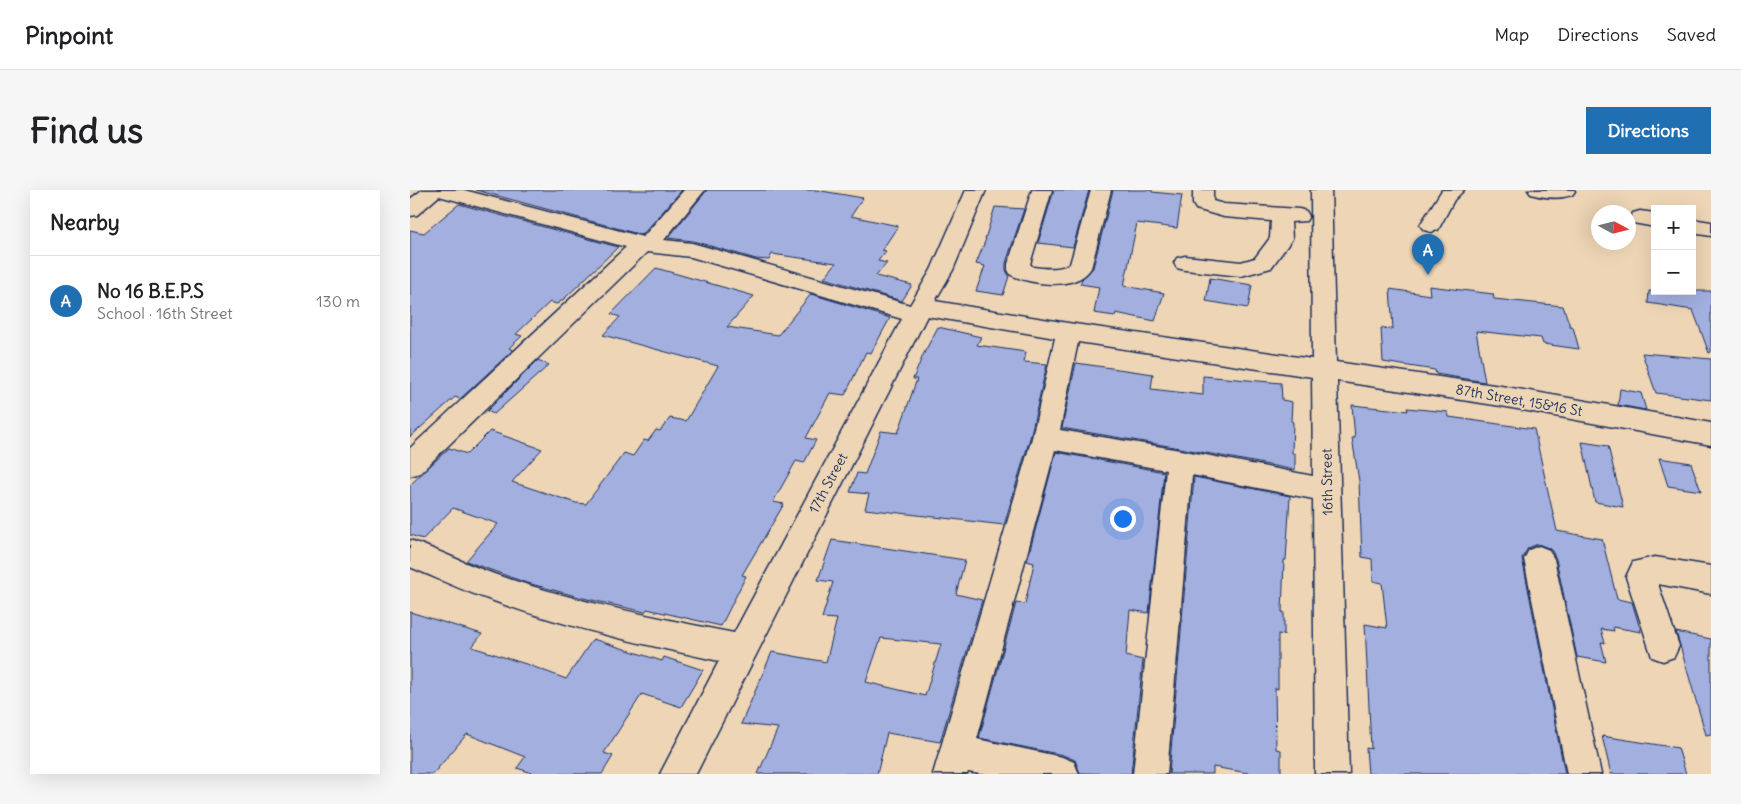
<!DOCTYPE html>
<meta charset="utf-8">
<style>
body{margin:0;font-family:Delius,sans-serif;background:#f6f6f6;color:#202124}
.controls{position:absolute;right:15px;top:15px;display:grid;overflow:hidden;border-radius:0px;box-shadow:0 5px 20px #0002}
.controls button{width:45px;height:45px;display:grid;place-items:center;padding:0;border:0;border-bottom:1px solid #e0e0e0;background:#fff;color:#202124;font:25px sans-serif}
.compass{position:absolute;left:1181px;top:15px;width:45px;height:45px;border-radius:50%;background:#fff;box-shadow:0 5px 20px #0002;rotate:97deg}
.you{position:absolute;left:712px;top:328px;width:18px;height:18px;margin:-12px;border:4px solid #fff;border-radius:50%;background:#1a73e8;box-shadow:0 0 0 8px #1a73e833}
.badge{display:grid;place-items:center;width:32px;height:32px;border-radius:50%;background:#1f6fb2;color:#fff;font-size:16px;font-weight:700}
.pin{position:absolute;translate:-50% -41px;filter:drop-shadow(0 1px 2px #0008)}
.pin::after{content:'';position:absolute;top:26px;width:18px;height:15px;background:inherit;clip-path:polygon(0 0,100% 0,50% 100%)}
.list{margin:0;padding:0;list-style:none}
h2{display:flex;justify-content:space-between;align-items:center;height:65px;margin:0;padding:0 20px;font-size:21px}
h2 small{font-size:16px;font-weight:400;color:#757577}
.list li{display:grid;grid-template-columns:32px 1fr auto;gap:15px;align-items:center;box-sizing:border-box;height:90px;padding:0 20px;border-top:1px solid #e0e0e0}
.list b{display:block;font-size:19px;white-space:nowrap}
.list p{margin:0;font-size:16px;white-space:nowrap;color:#757577}
.list em{font-size:16px;font-style:normal;color:#757577}
.map{position:relative;flex:none;width:1301px;height:584px;overflow:hidden;border-radius:0px}
header{display:flex;align-items:center;gap:30px;box-sizing:border-box;height:70px;padding:0 25px;background:#fff;border-bottom:1px solid #e0e0e0}
header strong{font-size:24px}
nav{display:flex;gap:28px;margin-inline-start:auto;font-size:18px}
.intro{display:flex;align-items:center;justify-content:space-between;box-sizing:border-box;height:120px;padding:0 30px}
h1{margin:0;font-size:35px}
.button{padding:12px 22px;border-radius:0px;background:#1f6fb2;color:#fff;font-size:18px;font-weight:700}
main{display:flex;gap:30px;padding:0 30px}
aside{flex:1;background:#fff;border-radius:0px;box-shadow:0 5px 20px #0002}
.map>svg:first-child{display:block}
.building{fill:#a2afdf;stroke:#1b2f5e;fill-rule:evenodd}
.lines{fill:none;stroke-linecap:round;stroke-linejoin:round}
.minor-casing{stroke:#1b2f5e;stroke-width:3}
.minor{fill:#edd5b5;fill-rule:evenodd}
.labels{text-anchor:middle;dominant-baseline:central;stroke-width:4;stroke-linejoin:round;paint-order:stroke}
.street-label{font-size:14px;fill:#1b2f5e;stroke:#edd5b5}
</style>
<header>
<strong>Pinpoint</strong>
<nav><a>Map</a><a>Directions</a><a>Saved</a></nav>
</header>
<div class="intro"><h1>Find us</h1><a class="button">Directions</a></div>
<main>
<aside>
<h2>Nearby<small></small></h2>
<ul class="list">
<li><span class="badge">A</span><div><b>No 16 B.E.P.S</b><p>School · 16th Street</p></div><em>130 m</em></li>
</ul>
</aside>
<div class="map">
<svg width="1301" height="584" viewBox="0 0 1301 584">
<rect width="100%" height="100%" fill="#edd5b5"/>
<filter id="ink" filterUnits="userSpaceOnUse"><feTurbulence type="fractalNoise" baseFrequency=".02" numOctaves="2"/><feDisplacementMap in="SourceGraphic" scale="10" xChannelSelector="R" yChannelSelector="G"/><feConvolveMatrix kernelMatrix="1 2 1 2 8 2 1 2 1" color-interpolation-filters="sRGB"/></filter>
<g filter="url(#ink)">
<g class="building">
<path d="M66,0H272L232,45Z"/>
<path d="M297,0H406L453,8L441,26L488,36L472,60L476,61L468,71L477,73L466,86L502,95L492,111L414,88L426,73L362,64L359,70L346,69L283,51L258,48Z"/>
<path d="M644,0H679L663,57L628,53Z"/>
<path d="M703,0H742V2L772,5L767,38L727,33L714,96L754,103L745,131L706,123L705,126L684,123L689,97L670,94L672,89L683,78Z"/>
<path d="M49,14L208,57L154,109L147,114L140,112L106,144L112,146L99,158L103,160L50,209L45,207L0,247V40L14,43Z"/>
<path d="M585,17L614,19L596,73V80L599,86L593,105L566,101L575,76L566,74L576,49H575Z"/>
<path d="M246,78L344,106L317,137L368,145L401,104L480,128L461,163L456,162L435,205L420,203L396,248L406,250L394,273L386,271L363,312L374,314L332,385L336,386L311,436L237,419L235,422L173,408L114,392L56,371L88,334L43,318L13,349L0,345V295L39,258L57,264L80,241L132,259L102,292L166,313L176,314L214,263L223,266L234,250L238,251L246,240L250,241L260,228L276,231L308,176L193,145L210,127L201,124Z"/>
<path d="M800,88L842,95L838,118L796,111Z"/>
<path d="M1019,96L1083,104L1084,109L1153,116L1160,136L1163,137L1169,159L1133,154L1131,148L1066,141L1075,192L1026,184L1025,180L973,172L971,138L983,139L980,99L1020,105Z"/>
<path d="M1239,101H1301V162L1299,163L1283,120L1238,113Z"/>
<path d="M528,137L571,147L567,155L616,162L614,172L637,174L620,248L594,335L455,319L459,304L440,302L447,283L455,284L471,241L488,243L507,189H503L513,165Z"/>
<path d="M1232,163L1301,169V210L1246,203Z"/>
<path d="M128,170L139,175L84,224L77,221Z"/>
<path d="M666,173L743,184L741,199L793,205V186L871,193L872,210L882,212L881,231L883,232L882,263L885,264V280L770,258L652,238Z"/>
<path d="M1210,199L1231,203L1236,220L1208,215Z"/>
<path d="M942,215L998,221L997,218L1038,222L1039,227L1124,239L1147,341L1192,349L1207,409L1222,412L1231,442L1203,437L1204,441L1191,439L1195,453L1191,452L1196,472L1167,467L1146,369L1141,359L1128,354L1118,358L1112,368L1155,584H958L956,558L961,559L955,434L977,438L972,393L963,391L962,369L952,367L949,291L942,248H945Z"/>
<path d="M1172,252L1198,256L1213,317L1185,312Z"/>
<path d="M646,262L754,282L739,423L720,420L716,466L733,470L721,584L670,583L665,570L653,565L569,548L606,413L615,414L624,373L617,371Z"/>
<path d="M1249,268L1281,273L1291,301L1258,296Z"/>
<path d="M784,287L880,306L876,370H874L872,422H874V445L868,444V499L865,498L866,559L871,560V584H844L803,577V584H759Z"/>
<path d="M422,350L555,370L546,404L572,410L530,552L477,543L467,584H348L368,538L331,534L362,462L416,472L427,429L412,428L423,392L408,390ZM471,448L531,454L515,506L456,492Z"/>
<path d="M0,422L72,444L62,457L119,475L156,489L183,449L252,471L254,467L293,480L271,517L232,504L194,563L203,566L192,584H125L107,578L115,567L57,544L23,584H0Z"/>
<path d="M1266,442L1301,449V544L1296,545Z"/>
<path d="M1192,546L1268,558L1276,584H1201Z"/>
</g>
<g class="lines">
<defs>
<g id="minor">
<path d="M12,0H54L233,47L274,0H295L254,50L282,53L500,115L521,80L556,0H576L543,80L525,111L658,133L902,169L901,0H921L926,172L1091,196L1301,233V255L1091,216L927,191L939,584H905L903,309L782,285L757,584H723L756,280L645,260L567,549L652,567L664,572L669,584H570L558,582L557,584H523L622,248L645,148L517,126L286,584H250L309,471C232,454 155,437 81,410C53,401 27,388 0,377V350C28,360 56,374 84,384C162,411 243,427 324,443L492,129L281,67L237,62L10,283L0,286V258L216,57L29,6L7,25L0,26V9ZM668,152L902,187L903,286L770,260L650,240Z"/>
<path d="M622,0H642L620,74L623,77C636,79 649,80 660,74L681,0H701L681,78C667,101 622,95 601,85L598,80V74Z"/>
<path d="M783,0H803V11L814,14L889,19L896,21L899,26L896,31L881,32L882,49L861,78L831,86L775,80L767,78L764,73L767,68L775,66L831,72L845,68L860,48L861,31L814,27L786,19L783,14Z"/>
<path d="M1032,0H1054L1044,10L1028,40L1021,42L1014,40L1010,35Z"/>
<path d="M1118,0H1164L1165,1L1162,5C1149,9 1134,8 1121,4Z"/>
<path d="M1230,21L1245,23V37L1223,33L1220,28L1223,23Z"/>
<path d="M1282,29L1301,32V46L1282,43Z"/>
<path d="M1129,356L1139,360L1144,369L1191,584H1157L1114,369L1119,360Z"/>
<path d="M1245,367L1301,376V404L1248,394L1269,456L1264,467L1253,471L1242,467L1216,387L1223,372Z"/>
</g>
</defs>
<use href="#minor" class="minor-casing"/>
<use href="#minor" class="minor"/>
</g>
</g>
<g class="labels">
<g class="street-label">
<text transform="translate(1109 210) rotate(10)">87th Street, 15&amp;16 St</text>
<text transform="translate(917 292) rotate(-91)">16th Street</text>
<text transform="translate(418 293) rotate(-62)">17th Street</text>
</g>
</g>
</svg>
<div class="controls">
<button>+</button>
<button>−</button>
</div>
<svg class="compass" viewBox="-18 -18 36 36"><path d="M0-13l5 13h-10z" fill="#e53935"/><path d="M0 13l5-13h-10z" fill="#757577"/></svg>
<div class="you"></div>
<div class="pin badge" style="left:1018px;top:85px">A</div>
</div>
</main>
